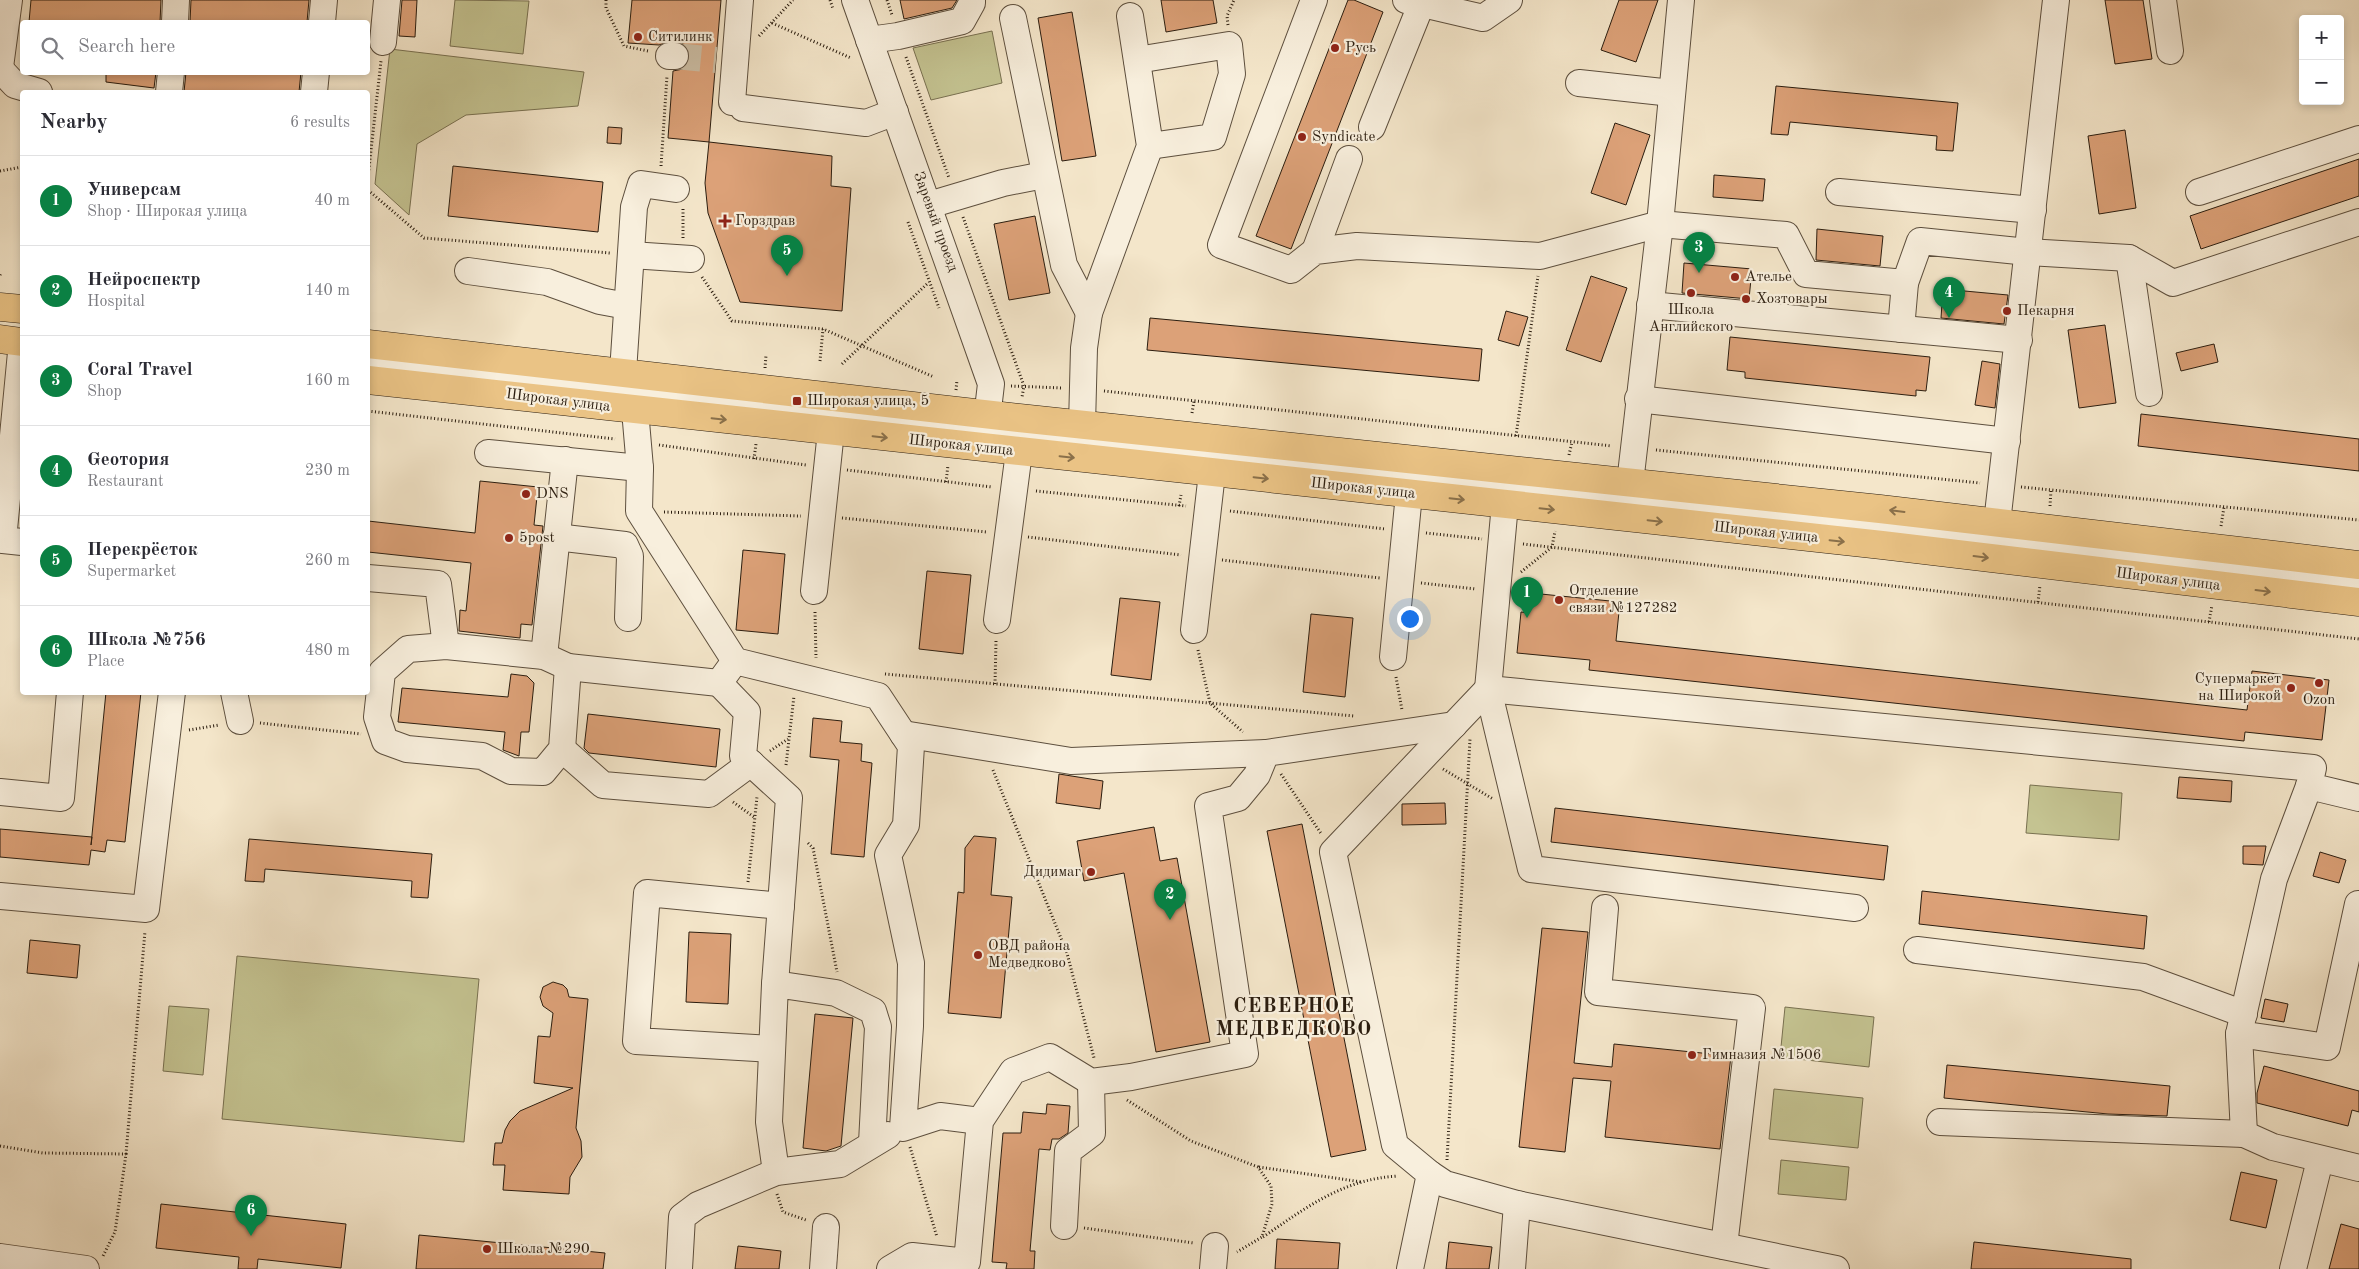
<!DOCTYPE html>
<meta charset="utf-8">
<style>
body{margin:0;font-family:"Old Standard TT",serif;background:#f7f7f7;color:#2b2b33}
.controls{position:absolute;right:15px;top:15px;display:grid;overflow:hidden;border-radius:5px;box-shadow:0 2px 8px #0003}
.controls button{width:45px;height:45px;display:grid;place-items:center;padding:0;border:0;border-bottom:1px solid #e1e1e2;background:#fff;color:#2b2b33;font:25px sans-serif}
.you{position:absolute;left:1409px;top:618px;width:18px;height:18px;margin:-12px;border:4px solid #fff;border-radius:50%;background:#1a73e8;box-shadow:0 0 0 8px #1a73e833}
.badge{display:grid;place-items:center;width:32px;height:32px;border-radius:50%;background:#0b8043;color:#fff;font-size:16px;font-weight:700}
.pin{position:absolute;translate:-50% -41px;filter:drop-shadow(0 1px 2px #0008)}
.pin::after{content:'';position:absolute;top:26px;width:18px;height:15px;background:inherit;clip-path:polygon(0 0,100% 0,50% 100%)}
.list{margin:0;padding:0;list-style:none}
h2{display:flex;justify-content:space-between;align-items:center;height:65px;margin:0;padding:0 20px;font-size:21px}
h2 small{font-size:16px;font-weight:400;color:#7c7c81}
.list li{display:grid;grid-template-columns:32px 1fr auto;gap:15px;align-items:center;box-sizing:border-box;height:90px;padding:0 20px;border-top:1px solid #e1e1e2}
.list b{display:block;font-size:19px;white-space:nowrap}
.list p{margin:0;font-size:16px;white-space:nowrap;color:#7c7c81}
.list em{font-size:16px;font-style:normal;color:#7c7c81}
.icon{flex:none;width:28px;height:28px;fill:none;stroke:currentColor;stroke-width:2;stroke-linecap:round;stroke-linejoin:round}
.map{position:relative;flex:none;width:2359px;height:1269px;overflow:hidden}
.search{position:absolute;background:#fff;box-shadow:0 2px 8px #0003;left:20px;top:20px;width:350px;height:55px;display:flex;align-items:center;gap:12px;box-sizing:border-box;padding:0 18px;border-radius:5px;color:#7c7c81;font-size:19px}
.panel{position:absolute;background:#fff;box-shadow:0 2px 8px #0003;left:20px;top:90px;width:350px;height:605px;border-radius:5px}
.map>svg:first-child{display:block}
.green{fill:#c4c391;stroke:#787050}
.building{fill:#dca178;stroke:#2b1d0f}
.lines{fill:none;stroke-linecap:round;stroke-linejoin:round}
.minor-tunnel{stroke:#ccbea5;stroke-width:26;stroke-dasharray:26 13;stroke-linecap:butt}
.minor-casing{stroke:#5d4f3e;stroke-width:28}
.major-casing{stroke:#2b1d0f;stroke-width:29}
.path{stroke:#2b1d0f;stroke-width:3;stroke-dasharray:1 2.5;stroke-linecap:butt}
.minor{stroke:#f8efdd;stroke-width:26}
.major{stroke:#eac385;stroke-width:28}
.oneway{stroke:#8a704a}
.poi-dot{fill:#8f2418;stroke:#f8efdd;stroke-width:2}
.labels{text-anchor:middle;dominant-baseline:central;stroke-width:4.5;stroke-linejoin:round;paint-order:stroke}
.poi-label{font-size:15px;fill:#2b1d0f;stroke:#f8efdd;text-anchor:start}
.street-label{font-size:15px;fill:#2b1d0f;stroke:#f8efdd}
.district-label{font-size:20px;font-weight:bold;letter-spacing:1px;fill:#2b1d0f;stroke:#f8efdd}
</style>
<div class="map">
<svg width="2359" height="1269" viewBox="0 0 2359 1269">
<rect width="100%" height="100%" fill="#f4e6ca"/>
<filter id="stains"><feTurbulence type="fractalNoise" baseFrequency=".004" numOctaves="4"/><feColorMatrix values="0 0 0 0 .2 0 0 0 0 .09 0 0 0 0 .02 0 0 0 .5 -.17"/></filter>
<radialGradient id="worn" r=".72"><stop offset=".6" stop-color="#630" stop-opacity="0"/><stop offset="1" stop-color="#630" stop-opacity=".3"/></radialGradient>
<g class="green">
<path d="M455,0L529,1L523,54L450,46Z"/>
<path d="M992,31L1002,83L931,100L913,48Z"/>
<path d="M390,49L584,72L578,106L466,115L417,144L409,215L375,184Z"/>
<path d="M2030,785L2122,793L2119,840L2026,833Z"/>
<path d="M237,956L479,979L464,1142L222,1119Z"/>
<path d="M169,1006L209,1009L203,1075L163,1071Z"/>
<path d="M1785,1007L1874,1017L1869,1067L1780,1057Z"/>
<path d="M1774,1089L1863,1098L1858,1148L1769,1139Z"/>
<path d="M1781,1160L1849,1167L1846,1200L1778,1194Z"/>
</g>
<g class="building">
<path d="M31,0H161L160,22H29Z"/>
<path d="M191,0H309L307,22H190Z"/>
<path d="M402,0H417L415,37L399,36Z"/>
<path d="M632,0H721L709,142L668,138L673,71L683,69L688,63L690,56L688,48L682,43L675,41H669L659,45L628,43Z"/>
<path d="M900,0H957L952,8L904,19Z"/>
<path d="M1161,0H1213L1217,23L1166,32Z"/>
<path d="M1348,0H1354L1383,12L1291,249L1256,236Z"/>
<path d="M1619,0H1658L1636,62L1601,50Z"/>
<path d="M2105,0H2143L2152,59L2115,64Z"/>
<path d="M1072,12L1096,156L1062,161L1038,18Z"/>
<path d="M106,72H156L154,88L106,82Z"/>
<path d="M186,72H301L299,92H184Z"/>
<path d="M1776,86L1958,103L1953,151L1936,150L1937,136L1790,122L1788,135L1771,134Z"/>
<path d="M1615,123L1650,135L1626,205L1591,193Z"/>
<path d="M608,127L622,128L621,144L607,143Z"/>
<path d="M2125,130L2136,208L2099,214L2088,136Z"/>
<path d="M709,142L832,156L831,186L851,188L842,311L740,302L708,213L705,183Z"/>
<path d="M2359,159V196L2201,249L2190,216Z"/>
<path d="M453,166L603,182L598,232L448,216Z"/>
<path d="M1714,175L1765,179L1763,201L1713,197Z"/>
<path d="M1035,216L1050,293L1009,300L994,224Z"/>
<path d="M1817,229L1883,236L1880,266L1816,260Z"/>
<path d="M1684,263L1752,269L1749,299L1682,293Z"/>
<path d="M1591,276L1627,288L1601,362L1566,350Z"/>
<path d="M1943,289L2008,295L2004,324L1941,318Z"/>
<path d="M1506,311L1528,317L1519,346L1498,340Z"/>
<path d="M1150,318L1482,349L1479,381L1147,350Z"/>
<path d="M2105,325L2116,403L2079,408L2068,330Z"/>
<path d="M1730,337L1930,357L1926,391L1916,390V396L1745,378V372L1727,370Z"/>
<path d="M2214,344L2218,362L2181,371L2176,353Z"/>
<path d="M1982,361L2000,364L1995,408L1975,405Z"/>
<path d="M2141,414L2359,439V471L2138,446Z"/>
<path d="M480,481L538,487L534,525L543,526L532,625L521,624L520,638L459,631L460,610L466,611L471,563L368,552V521L475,533Z"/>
<path d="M743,550L785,554L778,634L736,630Z"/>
<path d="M927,571L971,575L963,654L919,649Z"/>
<path d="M1531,593L1620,602L1616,641L2247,710L2252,671L2329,680L2322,740L2245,732L2244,741L1589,670L1590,660L1517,653L1521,612L1529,613Z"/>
<path d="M1120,598L1160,602L1151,680L1111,675Z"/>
<path d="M1311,614L1353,618L1345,697L1303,692Z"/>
<path d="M511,674L527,676L534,683L529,732H521L519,756L503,750L505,732L398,722L402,688L508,697Z"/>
<path d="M106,692H141L125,842L107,840L105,852L91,850L89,865L0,857V829L92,837L91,845Z"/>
<path d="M588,714L720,729L716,767L589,753L584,748Z"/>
<path d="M813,718L842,721L840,742L862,744L861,761L872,763L864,857L831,854L839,760L810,757Z"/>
<path d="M1059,774L1103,781L1100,809L1056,803Z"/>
<path d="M2179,777L2232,781L2231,802L2177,798Z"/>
<path d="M1445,803L1446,824L1402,825V804Z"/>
<path d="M1555,808L1888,846L1884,880L1551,842Z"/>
<path d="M1302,824L1366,1150L1331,1157L1267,831Z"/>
<path d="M1154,827L1160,861L1177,858L1210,1042L1156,1052L1124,873L1084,881L1077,841Z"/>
<path d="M974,836L996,838L991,895L1012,897L1001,1018L948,1013L958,892L964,893L965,848Z"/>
<path d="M249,839L432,854L428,898L411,897L412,881L265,869L264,882L245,881Z"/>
<path d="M2243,846H2266L2263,865L2243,864Z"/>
<path d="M2320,852L2346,860L2339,883L2313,876Z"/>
<path d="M1922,891L2147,916L2144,949L1919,924Z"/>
<path d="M1542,928L1588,932L1574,1063L1612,1067L1614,1044L1731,1056L1720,1149L1605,1137L1611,1081L1573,1078L1565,1152L1519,1147Z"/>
<path d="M689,932L731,934L728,1004L686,1002Z"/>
<path d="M30,940L80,945L77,978L27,973Z"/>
<path d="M553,982L563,985L567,989L569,997L588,999L576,1128L581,1141L582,1157L570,1177L569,1194L503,1190L505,1165H493L495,1143H502L505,1130L510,1121L520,1111L573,1088L534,1083L538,1036L550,1037L553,1013L543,1006L540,997L543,987Z"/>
<path d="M2265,999L2288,1004L2284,1022L2261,1018Z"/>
<path d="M815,1014L853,1018L841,1146L826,1151L803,1148Z"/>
<path d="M1947,1065L2170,1086L2167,1116L2108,1114L1944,1098Z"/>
<path d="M2264,1066L2359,1091V1112L2352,1110L2348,1126L2257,1103V1093Z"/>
<path d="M1047,1104L1070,1106L1068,1133L1059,1139H1052L1050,1150L1039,1149L1030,1251H1035L1034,1269H1006L1007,1263L992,1262L1003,1133H1021L1023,1112L1046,1114Z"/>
<path d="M2241,1172L2277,1180L2266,1228L2230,1220Z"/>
<path d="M161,1204L346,1224L341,1268L258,1259L257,1269H238L239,1257L156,1248Z"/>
<path d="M2341,1224L2359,1229V1269H2329Z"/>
<path d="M419,1235L605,1253L603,1269H416Z"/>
<path d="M1277,1239L1340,1243L1338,1269H1275Z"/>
<path d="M1449,1242L1492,1247L1489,1269H1446Z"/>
<path d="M1974,1242L2131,1259V1269H1971Z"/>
<path d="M738,1246L781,1251L779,1269H735Z"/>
</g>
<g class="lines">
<path class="minor-tunnel" d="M675,56L716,60"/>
<defs>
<g id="minor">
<path d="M855,0L991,384L985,435"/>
<path d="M1314,0L1221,245L1291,270L1315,251L1357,246L1540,256L1660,224L1786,235L1806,274L1905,283L1920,241L2028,252L2129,258L2173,283L2359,222"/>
<path d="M1406,0L1483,18L1509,0"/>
<path d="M2163,0L2170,51"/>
<path d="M1013,18L1064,265L1089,313"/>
<path d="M175,22L176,0"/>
<path d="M322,22L324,0"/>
<path d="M869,40L898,36L962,21L972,3V0"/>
<path d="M383,42L387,0"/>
<path d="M669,56H675"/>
<path d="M1137,60L1229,45L1232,74L1213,137L1150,146"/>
<path d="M0,67L9,0"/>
<path d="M0,69L15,85L39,92"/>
<path d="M1579,83L1672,93"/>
<path d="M169,92L171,72"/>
<path d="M314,92L316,72"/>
<path d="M732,102L740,0"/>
<path d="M743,108L866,123L895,112"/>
<path d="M1372,127L1421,5"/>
<path d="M1839,192L2033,210"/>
<path d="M2199,192L2359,139"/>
<path d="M929,205L1003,183L1044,175"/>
<path d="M1315,251L1349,159"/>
<path d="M631,255L691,259"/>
<path d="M2129,258L2149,393"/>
<path d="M468,271L547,282L600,301L627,306"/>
<path d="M1650,305L2019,340"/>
<path d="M1901,329L1905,283"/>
<path d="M22,342L3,540L22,542"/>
<path d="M368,361L1562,491L2359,583"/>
<path d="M623,372L634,207L641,184L676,189"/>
<path d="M1638,399L2007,441"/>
<path d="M635,410L640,468L639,511L735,661L878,696L911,746L906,825L888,855L911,963L910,1026L903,1128L940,1116L980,1121"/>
<path d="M1082,425L1084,348L1089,313L1150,146L1130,16"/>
<path d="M488,453L640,468"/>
<path d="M1630,483L1660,224L1681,0"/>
<path d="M1523,494L1518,501L1505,504L1488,689L1531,869L1855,908"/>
<path d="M1997,523L2056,0"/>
<path d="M556,537L625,545L630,556L628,618"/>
<path d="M368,578L438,584L446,646"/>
<path d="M814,591L831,431"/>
<path d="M997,620L1019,452"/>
<path d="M1194,630L1212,473"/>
<path d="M446,646L544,656L568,667L562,749L543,772L511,771L482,756L407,749L385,741L377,717L382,672L408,649Z"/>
<path d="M544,656L565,460"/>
<path d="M1393,657L1409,494"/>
<path d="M735,661L719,683L747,712L743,756L789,798L775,984"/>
<path d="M568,667L719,683"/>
<path d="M234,692L240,721"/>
<path d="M903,734L1071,761L1266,753"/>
<path d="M562,749L603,785L709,794L751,763"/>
<path d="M0,792L61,798L70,692"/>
<path d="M0,896L146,909L172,692"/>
<path d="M1605,908L1598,992L1752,1008L1724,1246"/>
<path d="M1917,950L2143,977L2244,1014"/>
<path d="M2239,1034L2327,1047L2358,904"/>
<path d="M772,1049L636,1041L647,893L781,906"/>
<path d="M1940,1122L2244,1134L2273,1147L2359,1168"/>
<path d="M2244,1134L2239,1034L2274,879L2309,786"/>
<path d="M776,1172L769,1122L775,984L836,993L873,1011L878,1027L872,1143"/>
<path d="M1430,1174L1445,1184L1517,1204L1836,1269"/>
<path d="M1064,1226L1068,1151L1092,1133L1091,1082"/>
<path d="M0,1257L86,1269"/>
<path d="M679,1269L682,1217L698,1205L776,1172L840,1164L888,1135"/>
<path d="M823,1269L826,1227"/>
<path d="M890,1269L912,1256L967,1262L980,1121L1013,1071L1050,1057L1091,1082L1131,1077L1245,1054L1208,806L1238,798L1257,775L1266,753L1454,725"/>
<path d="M1213,1269L1215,1246"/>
<path d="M1410,1269L1430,1174L1395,1145L1333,852L1488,689L2313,768L2309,786L2359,798"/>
<path d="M1512,1269L1517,1204"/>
<path d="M2293,1269L2320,1160"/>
</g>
<g id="major">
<path d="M0,307L22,309"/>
<path d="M0,339L22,342"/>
<path d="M368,344L1019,418L1880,509L2359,565"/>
<path d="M368,380L1882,545L2359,602"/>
</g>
</defs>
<use href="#minor" class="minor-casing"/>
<use href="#major" class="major-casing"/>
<g class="path">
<path d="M606,0V8L624,46L648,51"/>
<path d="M830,0L833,9"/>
<path d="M887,0L892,15"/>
<path d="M772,23L851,58"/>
<path d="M1228,25L1227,16L1234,0"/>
<path d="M759,36L793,0"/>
<path d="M906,57L949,178"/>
<path d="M661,166L667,76"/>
<path d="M0,171L22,167"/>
<path d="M368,177L381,61"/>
<path d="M368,190L424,238L610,253"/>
<path d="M683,209V238"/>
<path d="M963,217L1024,386L1022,397"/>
<path d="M908,222L939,308"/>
<path d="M0,275L1,273"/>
<path d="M702,277L732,321L823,329L934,377"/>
<path d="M820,361L823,329"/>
<path d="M842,364L928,283"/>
<path d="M765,368L766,355"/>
<path d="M1011,386L1063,388"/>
<path d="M956,390L957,380"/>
<path d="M1104,391L1612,446"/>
<path d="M368,411L615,439"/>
<path d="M1192,413L1194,401"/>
<path d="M1516,436L1538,276"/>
<path d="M659,445L806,465"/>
<path d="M1656,450L1980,483"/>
<path d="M1569,455L1572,442"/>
<path d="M754,459L756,444"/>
<path d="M847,470L992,487"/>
<path d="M946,482L948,465"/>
<path d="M2021,487L2359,520"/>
<path d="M1036,491L1186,506"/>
<path d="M1179,506L1181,495"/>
<path d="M2050,506L2051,490"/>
<path d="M1230,511L1385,529"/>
<path d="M664,512L801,516"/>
<path d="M842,518L987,532"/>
<path d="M2221,526L2224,507"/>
<path d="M1426,533L1482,539"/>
<path d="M1028,537L1181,555"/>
<path d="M1523,544L2359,639"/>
<path d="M1222,560L1380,578"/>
<path d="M1521,572L1552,547L1555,531"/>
<path d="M1421,583L1476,589"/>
<path d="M2038,602L2040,585"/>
<path d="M815,612L816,658"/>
<path d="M2209,622L2212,605"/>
<path d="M1198,650L1210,703L1243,732"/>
<path d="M885,674L1354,716"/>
<path d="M1396,677L1402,710"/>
<path d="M995,684L996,641"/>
<path d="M260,723L361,734"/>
<path d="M189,730L219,725"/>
<path d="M770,751L788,739"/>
<path d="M786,765L794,696"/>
<path d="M1443,769L1493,799"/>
<path d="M993,770L1067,953L1094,1058"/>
<path d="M1281,774L1322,835"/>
<path d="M733,802L754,817"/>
<path d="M808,843L813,848L837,972"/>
<path d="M748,882L757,797"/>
<path d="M1127,1100L1191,1141L1258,1167L1271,1186L1272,1204L1262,1237L1237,1252"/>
<path d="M0,1146L43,1153L126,1154L115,1232L102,1258"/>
<path d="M910,1147L937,1237"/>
<path d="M126,1154L145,931"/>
<path d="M1447,1160L1470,739"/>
<path d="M1259,1167L1362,1182"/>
<path d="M777,1194L783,1212L806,1220"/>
<path d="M1084,1228L1194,1243"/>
<path d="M1263,1237C1307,1207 1343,1179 1398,1176"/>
</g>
<use href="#minor" class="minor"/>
<use href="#major" class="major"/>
</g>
<defs><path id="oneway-shaft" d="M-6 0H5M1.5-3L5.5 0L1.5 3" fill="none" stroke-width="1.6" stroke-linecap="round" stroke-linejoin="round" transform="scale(1.25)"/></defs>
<g class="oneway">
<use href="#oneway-shaft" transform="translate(719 419) rotate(6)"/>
<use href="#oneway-shaft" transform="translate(880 437) rotate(6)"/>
<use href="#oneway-shaft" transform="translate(1067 457) rotate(6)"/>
<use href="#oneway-shaft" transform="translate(1261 478) rotate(6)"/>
<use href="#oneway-shaft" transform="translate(1457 499) rotate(6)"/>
<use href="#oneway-shaft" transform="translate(1547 509) rotate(6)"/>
<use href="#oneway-shaft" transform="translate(1897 511) rotate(-173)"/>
<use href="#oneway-shaft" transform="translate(1655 521) rotate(6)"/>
<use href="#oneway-shaft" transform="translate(1837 541) rotate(6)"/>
<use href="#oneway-shaft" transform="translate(1981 557) rotate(7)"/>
<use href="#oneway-shaft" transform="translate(2263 591) rotate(7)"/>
</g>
<g class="poi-dot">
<circle cx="638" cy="37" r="5"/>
<circle cx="1335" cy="48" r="5"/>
<circle cx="1302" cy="137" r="5"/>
<path d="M722.5 213.5h5v5h5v5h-5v5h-5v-5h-5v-5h5z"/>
<circle cx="1735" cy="277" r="5"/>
<circle cx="1691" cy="293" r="5"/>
<circle cx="1746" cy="299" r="5"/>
<circle cx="2007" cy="311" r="5"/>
<rect x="792" y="396" width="10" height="10" rx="2.5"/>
<circle cx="526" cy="494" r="5"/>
<circle cx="509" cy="538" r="5"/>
<circle cx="1559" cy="600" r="5"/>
<circle cx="2319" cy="683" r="5"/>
<circle cx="2291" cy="688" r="5"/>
<circle cx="1091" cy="872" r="5"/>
<circle cx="978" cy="955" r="5"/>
<circle cx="1692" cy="1055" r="5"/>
<circle cx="487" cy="1249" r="5"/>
</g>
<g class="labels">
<g class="poi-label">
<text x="648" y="37">Ситилинк</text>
<text x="1345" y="48">Русь</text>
<text x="1312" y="137">Syndicate</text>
<text x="735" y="221">Горздрав</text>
<text x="1745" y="277">Ателье</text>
<text x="1756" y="299">Хозтовары</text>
<text x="1691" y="310" text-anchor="middle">Школа<tspan x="1691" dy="17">Английского</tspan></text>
<text x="2017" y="311">Пекарня</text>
<text x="807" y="401">Широкая улица, 5</text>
<text x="536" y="494">DNS</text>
<text x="519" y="538">5post</text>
<text x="1569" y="591">Отделение<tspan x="1569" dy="17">связи №127282</tspan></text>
<text x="2281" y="679" text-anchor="end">Супермаркет<tspan x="2281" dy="17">на Широкой</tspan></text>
<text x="2319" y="700" text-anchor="middle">Ozon</text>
<text x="1081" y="872" text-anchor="end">Дидимаг</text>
<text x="988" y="946">ОВД района<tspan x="988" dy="17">Медведково</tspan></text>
<text x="1702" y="1055">Гимназия №1506</text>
<text x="497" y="1249">Школа №290</text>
</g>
<g class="street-label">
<text transform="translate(935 222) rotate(70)">Заревый проезд</text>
<text transform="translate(558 401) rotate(7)">Широкая улица</text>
<text transform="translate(961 446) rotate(6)">Широкая улица</text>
<text transform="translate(1363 489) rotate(6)">Широкая улица</text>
<text transform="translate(1766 533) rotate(6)">Широкая улица</text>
<text transform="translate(2168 580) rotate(7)">Широкая улица</text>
</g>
<g class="district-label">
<text x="1294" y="1007">СЕВЕРНОЕ<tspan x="1294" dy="23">МЕДВЕДКОВО</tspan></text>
</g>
</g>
<rect width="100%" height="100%" filter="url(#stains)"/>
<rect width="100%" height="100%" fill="url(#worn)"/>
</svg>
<div class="controls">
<button>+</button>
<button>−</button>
</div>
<div class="you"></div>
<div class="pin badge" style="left:1527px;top:618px">1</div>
<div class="pin badge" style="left:1170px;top:920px">2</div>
<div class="pin badge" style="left:1699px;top:273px">3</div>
<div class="pin badge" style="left:1949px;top:318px">4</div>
<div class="pin badge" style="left:787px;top:276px">5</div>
<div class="pin badge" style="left:251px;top:1236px">6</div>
<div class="search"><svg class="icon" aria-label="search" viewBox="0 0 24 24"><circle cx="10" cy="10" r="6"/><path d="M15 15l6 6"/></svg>Search here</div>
<section class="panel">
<h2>Nearby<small>6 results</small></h2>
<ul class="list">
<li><span class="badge">1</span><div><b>Универсам</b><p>Shop · Широкая улица</p></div><em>40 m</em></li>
<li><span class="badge">2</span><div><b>Нейроcпектр</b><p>Hospital</p></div><em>140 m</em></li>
<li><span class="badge">3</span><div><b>Coral Travel</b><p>Shop</p></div><em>160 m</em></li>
<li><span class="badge">4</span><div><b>Gеотория</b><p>Restaurant</p></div><em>230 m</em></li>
<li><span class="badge">5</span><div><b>Перекрёсток</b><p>Supermarket</p></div><em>260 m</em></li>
<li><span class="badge">6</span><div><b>Школа №756</b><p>Place</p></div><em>480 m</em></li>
</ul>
</section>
</div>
